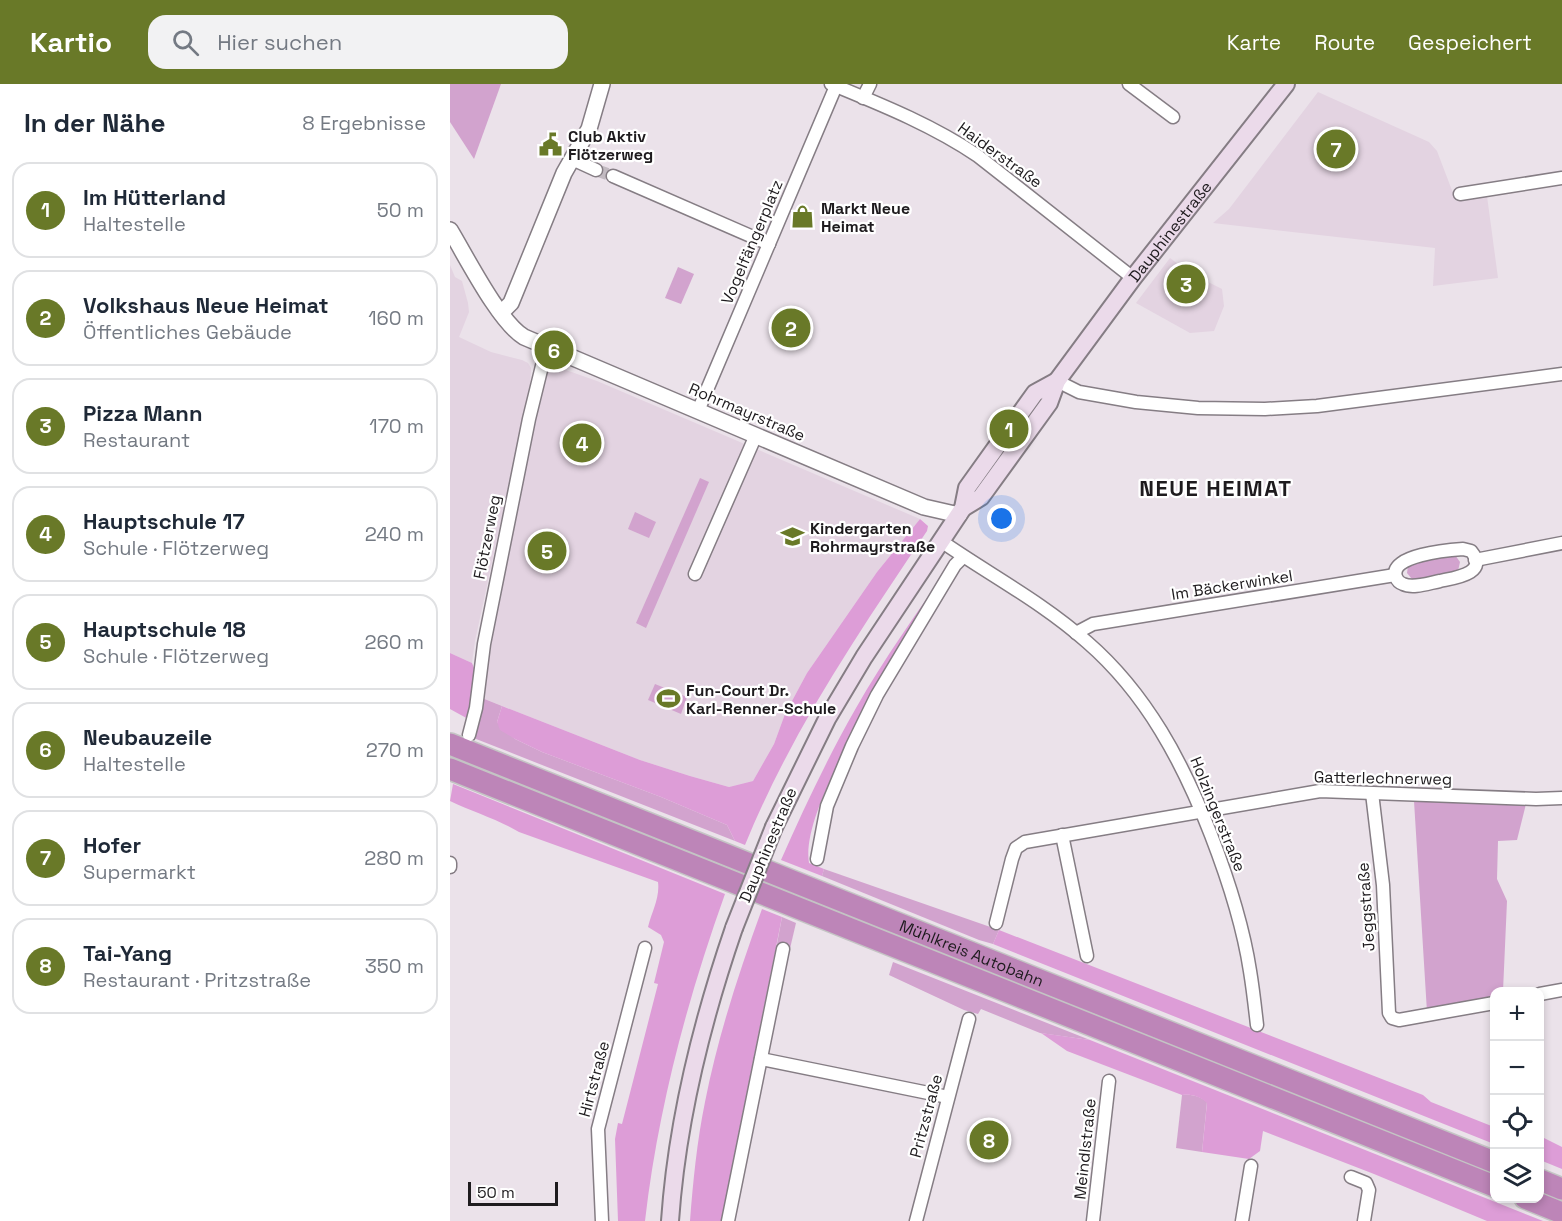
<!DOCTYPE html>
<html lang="de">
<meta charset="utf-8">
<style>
body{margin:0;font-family:"Space Grotesk",sans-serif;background:#f2f2f3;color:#1f2937}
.controls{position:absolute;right:18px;bottom:18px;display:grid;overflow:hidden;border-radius:12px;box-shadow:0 3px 9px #0003}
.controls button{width:54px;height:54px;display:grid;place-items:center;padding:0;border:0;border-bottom:2px solid #e0e1e3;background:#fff;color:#1f2937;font:30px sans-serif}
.scale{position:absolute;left:18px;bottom:15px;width:90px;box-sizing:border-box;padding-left:6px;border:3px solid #1e1b1e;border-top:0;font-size:16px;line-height:21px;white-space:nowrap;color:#1e1b1e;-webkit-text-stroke:4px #fff;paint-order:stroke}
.you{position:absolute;left:552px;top:435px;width:21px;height:21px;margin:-15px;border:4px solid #fff;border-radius:50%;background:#1a73e8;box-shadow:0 0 0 9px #1a73e833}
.badge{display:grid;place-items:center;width:39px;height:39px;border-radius:50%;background:#697928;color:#fff;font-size:20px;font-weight:700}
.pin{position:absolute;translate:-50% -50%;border:3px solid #fff;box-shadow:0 2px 6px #0006}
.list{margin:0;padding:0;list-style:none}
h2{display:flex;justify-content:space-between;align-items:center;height:78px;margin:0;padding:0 24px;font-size:26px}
h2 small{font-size:20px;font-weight:400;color:#747a83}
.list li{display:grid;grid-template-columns:39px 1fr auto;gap:18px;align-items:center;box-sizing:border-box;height:96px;margin:0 12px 12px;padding:0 12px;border:2px solid #e0e1e3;border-radius:18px}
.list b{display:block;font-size:22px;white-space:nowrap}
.list p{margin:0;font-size:20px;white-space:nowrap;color:#747a83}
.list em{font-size:20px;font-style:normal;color:#747a83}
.icon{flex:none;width:33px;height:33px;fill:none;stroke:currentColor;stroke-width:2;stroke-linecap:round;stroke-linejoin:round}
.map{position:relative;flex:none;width:1112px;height:1137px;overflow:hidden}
header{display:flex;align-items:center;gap:36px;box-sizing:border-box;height:84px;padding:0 30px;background:#697928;color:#fff}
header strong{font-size:28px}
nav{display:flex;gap:33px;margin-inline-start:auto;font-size:21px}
.search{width:420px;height:54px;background:#f2f2f3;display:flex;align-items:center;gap:15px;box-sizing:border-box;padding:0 21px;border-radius:18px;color:#747a83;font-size:22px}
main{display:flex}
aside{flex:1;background:#fff}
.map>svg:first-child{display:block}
.built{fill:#e3d3e1}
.green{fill:#d2a3ce}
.forest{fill:#dd9dd7}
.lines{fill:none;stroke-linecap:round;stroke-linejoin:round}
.minor-tunnel{stroke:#c2bac1;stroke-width:12;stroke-dasharray:12 6;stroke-linecap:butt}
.minor-casing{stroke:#857d84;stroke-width:15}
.tertiary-casing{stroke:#857d84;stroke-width:18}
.secondary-casing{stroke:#857d84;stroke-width:20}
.motorway-casing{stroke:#c4c4c4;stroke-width:24}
.minor{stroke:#fff;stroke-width:12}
.tertiary{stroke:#fff;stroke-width:15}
.secondary{stroke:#ebdaea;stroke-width:16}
.motorway{stroke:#bd85b8;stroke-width:21}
.secondary-bridge-casing{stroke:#857d84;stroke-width:20;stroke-linecap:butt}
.secondary-bridge{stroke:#ebdaea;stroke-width:16}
.labels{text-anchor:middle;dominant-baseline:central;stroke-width:4.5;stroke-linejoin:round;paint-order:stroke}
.poi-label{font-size:16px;font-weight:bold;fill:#1e1b1e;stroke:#fff;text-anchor:start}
.street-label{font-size:16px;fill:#1e1b1e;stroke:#fff}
.district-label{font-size:22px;font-weight:bold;letter-spacing:1.5px;fill:#1e1b1e;stroke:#fff}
</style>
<header>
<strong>Kartio</strong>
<div class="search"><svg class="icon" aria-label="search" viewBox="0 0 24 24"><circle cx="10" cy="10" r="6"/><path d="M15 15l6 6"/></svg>Hier suchen</div>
<nav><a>Karte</a><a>Route</a><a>Gespeichert</a></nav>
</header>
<main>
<aside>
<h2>In der Nähe<small>8 Ergebnisse</small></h2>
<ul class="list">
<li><span class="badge">1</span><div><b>Im Hütterland</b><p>Haltestelle</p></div><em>50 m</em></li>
<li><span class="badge">2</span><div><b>Volkshaus Neue Heimat</b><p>Öffentliches Gebäude</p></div><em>160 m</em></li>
<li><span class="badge">3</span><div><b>Pizza Mann</b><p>Restaurant</p></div><em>170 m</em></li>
<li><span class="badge">4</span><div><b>Hauptschule 17</b><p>Schule · Flötzerweg</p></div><em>240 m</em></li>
<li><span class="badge">5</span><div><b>Hauptschule 18</b><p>Schule · Flötzerweg</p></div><em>260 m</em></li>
<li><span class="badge">6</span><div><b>Neubauzeile</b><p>Haltestelle</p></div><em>270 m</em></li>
<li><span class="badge">7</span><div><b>Hofer</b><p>Supermarkt</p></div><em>280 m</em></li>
<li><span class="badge">8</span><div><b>Tai-Yang</b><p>Restaurant · Pritzstraße</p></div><em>350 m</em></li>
</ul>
</aside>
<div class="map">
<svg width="1112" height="1137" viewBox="0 0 1112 1137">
<rect width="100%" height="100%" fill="#ebe2ea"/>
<g class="built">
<path d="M868,8L979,58L987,67L1006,117L1037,112L1048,194L983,202L985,164L763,139L779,125Z"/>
<path d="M720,174L740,189L772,205L774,222L764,247L740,249L686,219Z"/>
<path d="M0,181L5,193L12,197L18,219L19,228L9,253L41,268L72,276L78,279L81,284L80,303L25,557L22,579L0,569Z"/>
<path d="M97,284L113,285L147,297L470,435L427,488L357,589L335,630L324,660L303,697L279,703L240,692L190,676L32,614L36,573L48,514Z"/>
</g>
<g class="green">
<path d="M0,0H51L24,75L0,38Z"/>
<path d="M228,183L244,190L231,220L215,214Z"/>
<path d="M250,394L259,398L196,544L186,539Z"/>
<path d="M185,428L206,438L199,454L178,445Z"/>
<path d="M1005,471L1010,478L1008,487L1004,489L967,496L962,495L957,489L958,482L964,477Z"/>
<path d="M205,600L237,613L231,630L198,616Z"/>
<path d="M32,614L52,622L47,638L65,655L92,668L211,713L277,741L285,757L21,653Z"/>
<path d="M964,717L1076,720L1067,756L1048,757L1047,795L1057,817L1053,907L1044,908V914L977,928Z"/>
<path d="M374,785L549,846L543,860L529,856L372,792Z"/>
<path d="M332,833L346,839L334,890L322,886Z"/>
<path d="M443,878L640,956L590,949L531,925L528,930L514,926L439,891Z"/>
<path d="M732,1011C741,1010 750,1012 757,1018L752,1068L726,1064Z"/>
</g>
<g class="forest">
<path d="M470,435L478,442L477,447C409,548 341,648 295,761L285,757L277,741L211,713L92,668L65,655L50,646L47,638L52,622L190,676L240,692L279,703L303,697L324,660L335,630L357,589L427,488Z"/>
<path d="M502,478C481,516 460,553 438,590C414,633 351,732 359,779L374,785L372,792L331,776C354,724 378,673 406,624C435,573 469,526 502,478Z"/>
<path d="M0,569L22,579L26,589L20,636L0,625Z"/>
<path d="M3,700L275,810C237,916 208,1025 195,1137H168L165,1055L168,1039L172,1040L208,900L204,899L214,858L211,851L198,843C202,827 210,814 208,798L69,748C47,735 23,728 0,717Z"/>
<path d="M312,825L332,833L271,1137H240C243,1098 247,1057 255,1018C268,952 289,888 312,825Z"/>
<path d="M549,846L973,1011L981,1018L1044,1043V1060L543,860Z"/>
<path d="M591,949L640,956L1093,1137H1037L924,1090L813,1047L810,1067L799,1075L752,1068L757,1019C750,1012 741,1010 732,1011L617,967Z"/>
<path d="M1090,1052L1112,1063V1085L1090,1076Z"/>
</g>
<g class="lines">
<path class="minor-tunnel" d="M146,86L163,92"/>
<defs>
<g id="minor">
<path d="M381,0C432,21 482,41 528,72L683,194"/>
<path d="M679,0L723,33"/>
<path d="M413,14L420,0"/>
<path d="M122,75L146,86"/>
<path d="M163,92L319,160"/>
<path d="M1010,110L1112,94"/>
<path d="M607,297L629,308L686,318L748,324L815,325L867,322L1112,290"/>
<path d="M248,327L386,2"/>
<path d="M491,457C540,491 592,518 637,558C697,610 733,679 761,751C778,795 793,841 800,887C803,905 805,923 807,941"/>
<path d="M1013,465L1021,467C1040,490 1003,494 990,497C979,499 963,505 953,500C950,499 947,496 946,493C938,471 999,466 1013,465Z"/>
<path d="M1025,476L1112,459"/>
<path d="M245,490L306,351"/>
<path d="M626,549L643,540L945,491"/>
<path d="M19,651L26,624L34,560L79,335L92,282L99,264"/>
<path d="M922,709L933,801L939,929L942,934L949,936L1044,919"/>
<path d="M612,751L637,872"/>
<path d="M367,775L377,722L402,662L427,611L505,481L513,473"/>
<path d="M0,779V783"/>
<path d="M546,839L562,775L566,764L575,758L870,707L1086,715L1112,714"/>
<path d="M1090,910L1112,906"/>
<path d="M311,975L498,1013"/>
<path d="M901,1093L916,1099L919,1106L914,1137"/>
<path d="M152,1137L148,1045L195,864"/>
<path d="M278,1137L333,865"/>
<path d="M466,1137L519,935"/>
<path d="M643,1137L659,997"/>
<path d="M792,1137L801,1082"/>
</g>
<g id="tertiary">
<path d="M0,146C17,174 49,238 74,253L474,423L509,431"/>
<path d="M51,229L61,219L114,89L139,45L152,0"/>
</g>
<g id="secondary">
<path id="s1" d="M513,424L531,413L599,319L607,297L683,194L836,0"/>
<path d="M324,743L377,635L414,573L513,424L517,404L585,309L607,297"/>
<path d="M220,1137C227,1036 251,940 284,844"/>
</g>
<g id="motorway">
<path id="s2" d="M0,660L1044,1078"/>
<path d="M0,685L1044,1102"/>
<path d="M1090,1096L1112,1105"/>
<path d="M1075,1114L1112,1129"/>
</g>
</defs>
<use href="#minor" class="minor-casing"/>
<use href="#tertiary" class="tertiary-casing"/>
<use href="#secondary" class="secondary-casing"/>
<use href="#motorway" class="motorway-casing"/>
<use href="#minor" class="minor"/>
<use href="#tertiary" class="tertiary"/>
<use href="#secondary" class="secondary"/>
<use href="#motorway" class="motorway"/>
<defs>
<path id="secondary-bridge" d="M284,844L324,743"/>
</defs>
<use href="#secondary-bridge" class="secondary-bridge-casing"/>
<use href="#secondary-bridge" class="secondary-bridge"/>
</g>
<defs>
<symbol id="civic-bare" viewBox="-9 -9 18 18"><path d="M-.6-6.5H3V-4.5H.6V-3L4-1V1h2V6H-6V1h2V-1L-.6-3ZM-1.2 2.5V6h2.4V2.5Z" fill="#697928" stroke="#fff" stroke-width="2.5" paint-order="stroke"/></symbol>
<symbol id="shop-bare" viewBox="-9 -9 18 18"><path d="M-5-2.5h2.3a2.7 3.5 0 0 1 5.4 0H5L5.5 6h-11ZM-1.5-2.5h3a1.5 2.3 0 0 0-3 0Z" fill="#697928" stroke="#fff" stroke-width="2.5" paint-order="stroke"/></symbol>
<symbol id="school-bare" viewBox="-9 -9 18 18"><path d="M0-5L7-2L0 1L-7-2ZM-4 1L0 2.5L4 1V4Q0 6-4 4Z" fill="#697928" stroke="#fff" stroke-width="2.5" paint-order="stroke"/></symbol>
<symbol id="stadium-bare" viewBox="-9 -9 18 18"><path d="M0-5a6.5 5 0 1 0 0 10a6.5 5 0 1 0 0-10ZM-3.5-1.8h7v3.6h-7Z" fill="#697928" stroke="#fff" stroke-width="2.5" paint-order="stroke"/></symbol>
</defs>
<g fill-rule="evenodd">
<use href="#civic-bare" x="84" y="44" width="33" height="33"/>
<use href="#shop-bare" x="336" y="116" width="33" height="33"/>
<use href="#school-bare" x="326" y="436" width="33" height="33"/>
<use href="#stadium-bare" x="202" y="598" width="33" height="33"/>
</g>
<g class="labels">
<g class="poi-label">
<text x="118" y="52">Club Aktiv<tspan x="118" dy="18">Flötzerweg</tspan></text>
<text x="371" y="124">Markt Neue<tspan x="371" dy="18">Heimat</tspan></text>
<text x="360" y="444">Kindergarten<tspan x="360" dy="18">Rohrmayrstraße</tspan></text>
<text x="236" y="606">Fun-Court Dr.<tspan x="236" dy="18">Karl-Renner-Schule</tspan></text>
</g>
<g class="street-label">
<text transform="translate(550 71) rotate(36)">Haiderstraße</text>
<text stroke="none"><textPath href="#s1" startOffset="348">Dauphinestraße</textPath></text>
<text transform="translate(302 158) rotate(-67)">Vogelfängerplatz</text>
<text transform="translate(297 328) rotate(23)">Rohrmayrstraße</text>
<text transform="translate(37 453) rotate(-79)">Flötzerweg</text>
<text transform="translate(782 501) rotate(-9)">Im Bäckerwinkel</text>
<text transform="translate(933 694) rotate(1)">Gatterlechnerweg</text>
<text transform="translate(768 730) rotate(68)">Holzingerstraße</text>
<text transform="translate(318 761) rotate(-67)">Dauphinestraße</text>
<text transform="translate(916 823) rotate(-94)">Jeggstraße</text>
<text stroke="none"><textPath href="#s2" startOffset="562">Mühlkreis Autobahn</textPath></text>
<text transform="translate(144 995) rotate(-75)">Hirtstraße</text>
<text transform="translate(476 1032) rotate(-75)">Pritzstraße</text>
<text transform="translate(635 1065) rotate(-84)">Meindlstraße</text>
</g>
<g class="district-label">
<text x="766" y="404">NEUE HEIMAT</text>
</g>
</g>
</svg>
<div class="controls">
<button>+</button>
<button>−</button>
<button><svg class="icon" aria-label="locate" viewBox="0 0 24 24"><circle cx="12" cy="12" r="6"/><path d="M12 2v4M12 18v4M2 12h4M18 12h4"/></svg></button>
<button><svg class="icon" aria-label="layers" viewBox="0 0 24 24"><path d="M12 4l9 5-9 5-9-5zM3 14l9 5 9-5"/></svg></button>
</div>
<div class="scale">50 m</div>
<div class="you"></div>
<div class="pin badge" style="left:559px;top:345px">1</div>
<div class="pin badge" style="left:341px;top:244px">2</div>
<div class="pin badge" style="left:736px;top:200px">3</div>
<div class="pin badge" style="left:132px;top:359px">4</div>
<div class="pin badge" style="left:97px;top:467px">5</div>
<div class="pin badge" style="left:104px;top:266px">6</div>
<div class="pin badge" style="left:886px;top:65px">7</div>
<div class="pin badge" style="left:539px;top:1056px">8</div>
</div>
</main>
